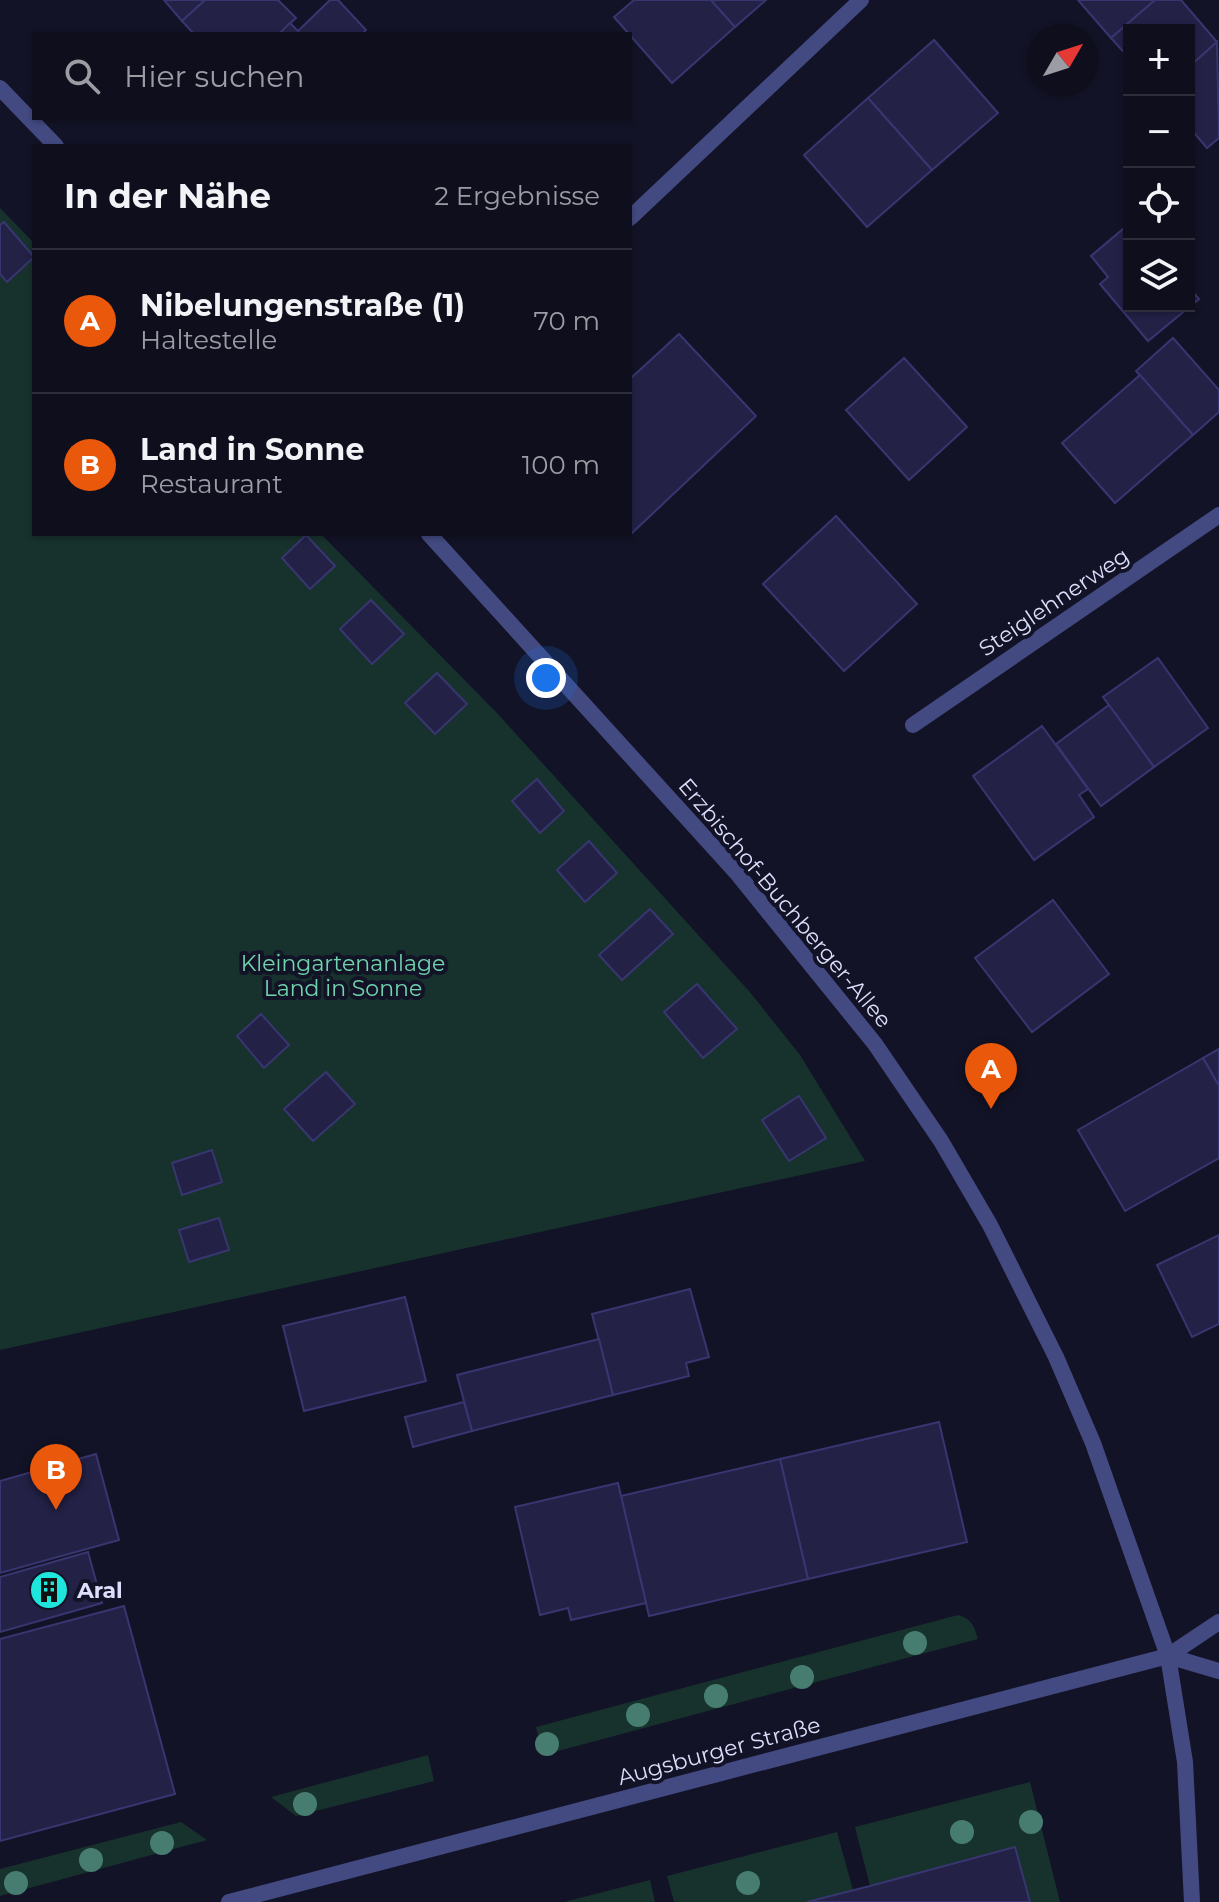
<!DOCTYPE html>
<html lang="de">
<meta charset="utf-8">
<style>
body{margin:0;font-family:Montserrat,sans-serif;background:#171726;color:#f1f3f6}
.controls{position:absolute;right:24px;top:24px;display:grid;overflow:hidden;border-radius:0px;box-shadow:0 2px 6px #0004}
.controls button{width:72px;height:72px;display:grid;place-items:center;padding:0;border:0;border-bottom:2px solid #2e2e3b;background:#0e0e1d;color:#f1f3f6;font:40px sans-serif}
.compass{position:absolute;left:1027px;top:24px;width:72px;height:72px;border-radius:50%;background:#0e0e1d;box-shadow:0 2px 6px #0004;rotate:51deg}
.you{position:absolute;left:546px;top:678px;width:28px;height:28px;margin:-20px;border:6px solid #fff;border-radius:50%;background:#1a73e8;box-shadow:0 0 0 12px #1a73e833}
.badge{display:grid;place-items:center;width:52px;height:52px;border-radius:50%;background:#ea580c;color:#fff;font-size:26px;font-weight:700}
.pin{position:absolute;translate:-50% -66px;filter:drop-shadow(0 2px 4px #0008)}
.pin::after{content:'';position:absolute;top:42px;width:28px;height:24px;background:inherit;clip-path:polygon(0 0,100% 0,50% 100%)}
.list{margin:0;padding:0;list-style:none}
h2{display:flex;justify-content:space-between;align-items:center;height:104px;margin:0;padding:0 32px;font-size:34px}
h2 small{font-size:26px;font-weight:400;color:#9b9ca4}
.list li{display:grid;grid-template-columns:52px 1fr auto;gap:24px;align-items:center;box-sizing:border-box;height:144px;padding:0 32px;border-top:2px solid #2e2e3b}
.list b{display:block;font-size:30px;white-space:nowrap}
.list p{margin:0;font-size:26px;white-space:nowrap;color:#9b9ca4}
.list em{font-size:26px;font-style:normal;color:#9b9ca4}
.icon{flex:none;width:44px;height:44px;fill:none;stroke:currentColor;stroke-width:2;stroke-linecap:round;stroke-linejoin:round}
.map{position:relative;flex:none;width:1219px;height:1902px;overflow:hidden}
.search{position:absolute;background:#0e0e1d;box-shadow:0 2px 6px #0004;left:32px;top:32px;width:600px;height:88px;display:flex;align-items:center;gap:20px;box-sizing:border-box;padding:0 28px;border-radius:0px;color:#9b9ca4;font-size:30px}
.panel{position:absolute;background:#0e0e1d;box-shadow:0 2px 6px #0004;left:32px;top:144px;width:600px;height:392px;border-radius:0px}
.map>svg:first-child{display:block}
.green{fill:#17312c}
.building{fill:#232146;stroke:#383670;stroke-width:2}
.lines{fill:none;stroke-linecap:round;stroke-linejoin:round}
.minor{stroke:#434a81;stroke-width:16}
.tertiary{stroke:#434a81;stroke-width:16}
.tree{fill:#467d70}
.labels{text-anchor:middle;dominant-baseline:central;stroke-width:8;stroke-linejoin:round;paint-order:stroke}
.street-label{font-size:22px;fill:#dddefb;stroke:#131327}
.park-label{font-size:22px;fill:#70d4ac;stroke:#131327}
.poi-label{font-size:22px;font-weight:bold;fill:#dddefb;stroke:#131327;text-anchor:start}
</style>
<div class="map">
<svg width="1219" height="1902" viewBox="0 0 1219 1902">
<rect width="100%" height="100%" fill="#131327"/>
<g class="green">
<path d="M0,208L34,243V534H321L497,713L749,991L800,1055L865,1161L0,1350Z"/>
<path d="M958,1615C972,1619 974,1626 978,1639L543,1755L536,1727Z"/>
<path d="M428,1755L434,1781L296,1816L271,1797Z"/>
<path d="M1030,1782L1060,1902H1030L870,1886L855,1827Z"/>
<path d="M181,1822L207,1840L0,1896V1869Z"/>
<path d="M837,1832L853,1890L807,1902H674L667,1876Z"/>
<path d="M650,1880L655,1902H564Z"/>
</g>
<g class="building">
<path d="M164,0H205L182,21Z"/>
<path d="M205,0H278L296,18L279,34H194L182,21Z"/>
<path d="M330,0H338L366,30L362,34H279L290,23L298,31Z"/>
<path d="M634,0H711L735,27L672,83L614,17Z"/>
<path d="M711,0H766L735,27Z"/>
<path d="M1078,0H1155L1111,38Z"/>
<path d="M1155,0H1181L1217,42L1189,67V30H1129V58L1111,38Z"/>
<path d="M934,40L998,113L932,170L868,98Z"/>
<path d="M1217,42L1219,138L1207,148L1189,127V67Z"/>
<path d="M868,98L932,170L867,227L804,155Z"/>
<path d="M4,222L34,257L7,282L0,274V225Z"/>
<path d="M1129,224V306H1189V287L1199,299L1148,341L1100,284L1108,277L1091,256Z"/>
<path d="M679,334L756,416L631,534L630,379Z"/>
<path d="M1173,338L1219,390V412L1193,435L1136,371Z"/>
<path d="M904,358L967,427L909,480L846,410Z"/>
<path d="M1140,375L1193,435L1115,503L1062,443Z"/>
<path d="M836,516L917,604L844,671L763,584Z"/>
<path d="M306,535L335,566L310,589L282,558Z"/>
<path d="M371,600L404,634L372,664L340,629Z"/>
<path d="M1158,658L1208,728L1154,767L1103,697Z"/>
<path d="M437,673L467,704L435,734L405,703Z"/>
<path d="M1109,705L1154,767L1101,806L1056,744Z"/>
<path d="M1042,726L1088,789L1079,795L1094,817L1034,860L973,776Z"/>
<path d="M537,779L564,811L540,833L512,801Z"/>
<path d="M589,841L617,873L585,902L557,870Z"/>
<path d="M1053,900L1109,974L1032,1032L975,958Z"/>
<path d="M650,909L673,934L622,980L599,955Z"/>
<path d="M697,984L737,1029L703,1058L664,1012Z"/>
<path d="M261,1014L289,1045L264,1068L237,1036Z"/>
<path d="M1219,1049V1086L1203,1058Z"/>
<path d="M1203,1058L1219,1086V1158L1125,1211L1078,1130Z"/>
<path d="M326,1072L355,1104L313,1141L284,1109Z"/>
<path d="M799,1096L826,1138L789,1161L762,1120Z"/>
<path d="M212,1150L222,1182L182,1195L172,1163Z"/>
<path d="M219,1218L229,1250L189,1262L179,1230Z"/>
<path d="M1219,1235V1324L1192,1337L1157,1265Z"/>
<path d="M690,1289L709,1357L686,1363L689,1376L613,1395L592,1314Z"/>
<path d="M405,1297L426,1381L304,1411L283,1326Z"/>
<path d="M599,1339L613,1395L472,1431L457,1375Z"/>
<path d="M464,1402L472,1431L413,1447L405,1417Z"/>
<path d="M939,1422L967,1542L808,1579L780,1459Z"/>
<path d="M96,1454L119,1540L0,1573V1481Z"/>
<path d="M780,1459L808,1579L649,1616L621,1496Z"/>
<path d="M618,1483L646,1603L571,1620L568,1608L540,1615L515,1507Z"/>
<path d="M88,1552L102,1603L0,1632V1577Z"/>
<path d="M124,1606L175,1794L0,1841V1639Z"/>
<path d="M1015,1847L1030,1902H807L870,1886Z"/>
</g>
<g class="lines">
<g class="minor">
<path d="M630,218L861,0"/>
<path d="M913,725L1219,515"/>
<path d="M1168,1656L1185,1762L1192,1902"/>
</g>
<g class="tertiary">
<path d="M0,88L56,146"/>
<path d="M429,534L736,872L875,1044L941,1141L990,1225L1056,1357L1093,1443L1168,1656"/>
<path d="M1168,1656L1219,1622"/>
<path d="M229,1902L1168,1656L1219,1671"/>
</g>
</g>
<g class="tree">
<circle cx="915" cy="1643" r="12"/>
<circle cx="802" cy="1677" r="12"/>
<circle cx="716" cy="1696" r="12"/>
<circle cx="638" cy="1715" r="12"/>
<circle cx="547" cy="1744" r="12"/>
<circle cx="305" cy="1804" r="12"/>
<circle cx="1031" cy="1822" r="12"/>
<circle cx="962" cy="1832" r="12"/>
<circle cx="162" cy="1843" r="12"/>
<circle cx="91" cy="1860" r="12"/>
<circle cx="16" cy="1883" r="12"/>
<circle cx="748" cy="1883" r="12"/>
</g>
<defs>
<symbol id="building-disc" viewBox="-11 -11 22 22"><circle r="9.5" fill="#1ee6dc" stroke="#131327"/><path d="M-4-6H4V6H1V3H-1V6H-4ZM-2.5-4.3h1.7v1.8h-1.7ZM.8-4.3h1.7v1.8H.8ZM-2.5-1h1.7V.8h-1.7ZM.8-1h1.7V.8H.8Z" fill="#111"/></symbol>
</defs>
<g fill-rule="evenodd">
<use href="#building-disc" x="27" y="1568" width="44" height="44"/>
</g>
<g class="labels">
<g class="street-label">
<text transform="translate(1054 602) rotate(-34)">Steiglehnerweg</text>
<text transform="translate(785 903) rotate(50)">Erzbischof-Buchberger-Allee</text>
<text transform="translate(719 1751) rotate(-15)">Augsburger Straße</text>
</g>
<g class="park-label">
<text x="343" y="963">Kleingartenanlage<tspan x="343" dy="25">Land in Sonne</tspan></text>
</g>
<g class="poi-label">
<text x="77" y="1590">Aral</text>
</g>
</g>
</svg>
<div class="controls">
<button>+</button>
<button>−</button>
<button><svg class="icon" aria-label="locate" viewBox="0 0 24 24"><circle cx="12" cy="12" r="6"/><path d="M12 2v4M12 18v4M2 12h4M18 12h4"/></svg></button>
<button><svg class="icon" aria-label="layers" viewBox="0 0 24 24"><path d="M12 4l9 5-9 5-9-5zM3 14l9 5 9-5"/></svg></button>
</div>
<svg class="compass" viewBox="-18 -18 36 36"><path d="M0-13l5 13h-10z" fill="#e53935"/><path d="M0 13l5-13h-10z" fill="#9b9ca4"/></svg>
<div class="you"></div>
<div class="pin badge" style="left:991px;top:1109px">A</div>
<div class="pin badge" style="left:56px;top:1510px">B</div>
<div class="search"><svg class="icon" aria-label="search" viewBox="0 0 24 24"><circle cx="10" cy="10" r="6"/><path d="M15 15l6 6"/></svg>Hier suchen</div>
<section class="panel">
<h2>In der Nähe<small>2 Ergebnisse</small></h2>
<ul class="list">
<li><span class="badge">A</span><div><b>Nibelungenstraße (1)</b><p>Haltestelle</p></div><em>70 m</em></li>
<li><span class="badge">B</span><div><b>Land in Sonne</b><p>Restaurant</p></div><em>100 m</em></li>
</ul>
</section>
</div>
